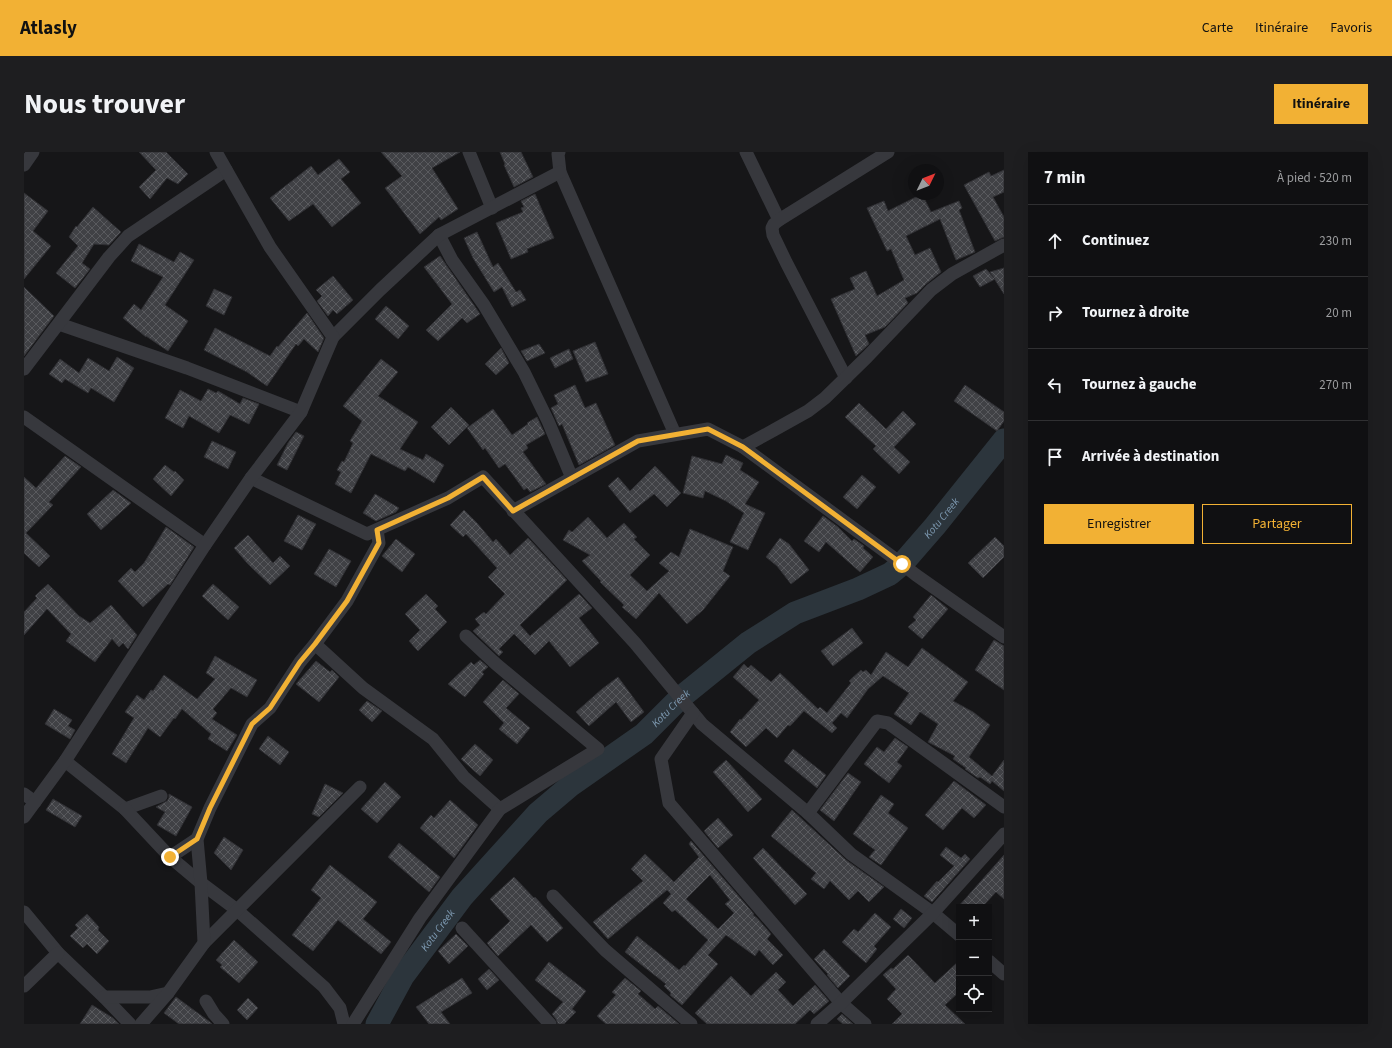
<!DOCTYPE html>
<html lang="fr">
<meta charset="utf-8">
<style>
body{margin:0;font-family:"Source Sans 3",sans-serif;background:#1e1e20;color:#f1f3f6}
.controls{position:absolute;right:12px;bottom:12px;display:grid;overflow:hidden;border-radius:0px;box-shadow:0 4px 16px #0002}
.controls button{width:36px;height:36px;display:grid;place-items:center;padding:0;border:0;border-bottom:1px solid #303032;background:#101012;color:#f1f3f6;font:20px sans-serif}
.compass{position:absolute;left:884px;top:12px;width:36px;height:36px;border-radius:50%;background:#101012;box-shadow:0 4px 16px #0002;rotate:47deg}
.stop{position:absolute;width:12px;height:12px;margin:-9px;border:3px solid #f2b134;border-radius:50%;background:#fff}
.stop.end{background:#f2b134;border-color:#fff;box-shadow:0 1px 4px #0008}
.list{margin:0;padding:0;list-style:none}
h2{display:flex;justify-content:space-between;align-items:center;height:52px;margin:0;padding:0 16px;font-size:17px}
h2 small{font-size:13px;font-weight:400;color:#9c9d9f}
.list li{display:grid;grid-template-columns:26px 1fr auto;gap:12px;align-items:center;box-sizing:border-box;height:72px;padding:0 16px;border-top:1px solid #303032}
.list b{display:block;font-size:15px;white-space:nowrap}
.list em{font-size:13px;font-style:normal;color:#9c9d9f}
.actions{display:flex;gap:8px;padding:12px 16px}
.actions a{flex:1;padding:9px 0;border:1px solid #f2b134;border-radius:0px;text-align:center;font-size:14px;color:#f2b134}
.actions .main{background:#f2b134;color:#111}
.icon{flex:none;width:22px;height:22px;fill:none;stroke:currentColor;stroke-width:2;stroke-linecap:round;stroke-linejoin:round}
.map{position:relative;flex:none;width:980px;height:872px;overflow:hidden;border-radius:0px}
header{display:flex;align-items:center;gap:24px;box-sizing:border-box;height:56px;padding:0 20px;background:#f2b134;color:#111}
header strong{font-size:19px}
nav{display:flex;gap:22px;margin-inline-start:auto;font-size:14px}
.intro{display:flex;align-items:center;justify-content:space-between;box-sizing:border-box;height:96px;padding:0 24px}
h1{margin:0;font-size:28px}
.button{padding:10px 18px;border-radius:0px;background:#f2b134;color:#111;font-size:14px;font-weight:700}
main{display:flex;gap:24px;padding:0 24px}
aside{flex:1;background:#101012;border-radius:0px;box-shadow:0 4px 16px #0002}
.map>svg:first-child{display:block}
.lines{fill:none;stroke-linecap:round;stroke-linejoin:round}
.river{stroke:#2c353c;stroke-width:23}
.building{fill:url(#building-cross-hatch);stroke:#303034;fill-rule:evenodd}
.minor{stroke:#37383d;stroke-width:13}
.route{stroke:#f2b134;stroke-width:5}
.labels{text-anchor:middle;dominant-baseline:central;stroke-width:3.5;stroke-linejoin:round;paint-order:stroke}
.water-label{font-size:11px;font-style:italic;fill:#7f9bb3;stroke:#111113}
</style>
<header>
<strong>Atlasly</strong>
<nav><a>Carte</a><a>Itinéraire</a><a>Favoris</a></nav>
</header>
<div class="intro"><h1>Nous trouver</h1><a class="button">Itinéraire</a></div>
<main>
<div class="map">
<svg width="980" height="872" viewBox="0 0 980 872">
<defs>
<pattern id="building-cross-hatch" width="8" height="8" patternUnits="userSpaceOnUse"><rect width="8" height="8" fill="#404145"/><path d="M0 0l8 8M0 8l8-8" fill="none" stroke="#595a5e"/></pattern>
</defs>
<rect width="100%" height="100%" fill="#161618"/>
<g class="lines">
<path class="river" id="s1" d="M353,872L379,824L438,745L514,661L547,633L620,582L656,546L724,491L771,461L834,437L866,422L878,412L911,374L980,288"/>
</g>
<g class="building">
<path d="M115,0H142L164,22L154,32L143,26L126,47L115,35L132,18Z"/>
<path d="M357,0H436L408,16L434,57L417,68L415,65L396,82L361,36L378,24Z"/>
<path d="M476,0H497L509,25L490,35L480,13L481,12Z"/>
<path d="M315,7L326,20L317,27L337,51L308,75L289,52L265,69L246,46L287,14L294,23Z"/>
<path d="M980,18V40L969,45L980,65V85L971,89L940,33L965,20L967,24Z"/>
<path d="M0,41L24,59L9,79L27,94L0,127Z"/>
<path d="M511,42L530,86L503,97L504,100L487,107L472,71L499,60L497,56L500,55L497,49Z"/>
<path d="M898,42L907,60L935,49L938,56L935,58L951,100L932,108L916,67L882,84L891,103L906,96L917,120L902,132L893,141L881,146L884,151L861,175L841,183L845,192L832,204L807,147L831,137L826,126L842,119L853,144L880,128L867,97L863,99L843,56L860,49L864,59Z"/>
<path d="M69,55L97,80L85,93L70,92L58,111L66,117L51,136L32,121L54,94L45,85L52,74L53,75Z"/>
<path d="M453,80L469,115L474,111L492,140L496,138L502,148L488,155L478,135L470,140L449,106L440,86Z"/>
<path d="M115,92L150,110L156,100L170,108L141,153L164,169L144,199L122,184V185L99,166L110,152L117,158L139,125L107,109Z"/>
<path d="M416,104L456,162L443,171L438,166L414,189L402,178L428,152L400,115Z"/>
<path d="M980,116V142L966,120Z"/>
<path d="M962,117L971,127L956,135L949,124Z"/>
<path d="M309,124L329,148L313,162L309,158L304,164L293,149L298,144L292,138Z"/>
<path d="M0,135L30,164L0,204Z"/>
<path d="M190,137L208,145L200,163L182,154Z"/>
<path d="M362,154L385,174L374,187L351,167Z"/>
<path d="M283,161L300,186L294,200L280,187L274,194L272,192L243,234L223,220L180,198L191,176L246,204L253,194L254,195Z"/>
<path d="M571,190L584,222L562,230L549,199Z"/>
<path d="M515,192L521,201L503,209L497,199Z"/>
<path d="M477,196L485,211L472,223L461,212Z"/>
<path d="M545,197L549,207L531,216L526,206Z"/>
<path d="M93,205L110,216L90,250L67,236L64,241L41,227L38,231L25,222L36,207L55,221L64,206L85,219Z"/>
<path d="M357,207L374,220L354,244L394,270L376,297L399,308L402,302L420,313L410,331L384,315L381,319L347,302L327,341L311,332L317,320L313,318L318,309L320,310L329,291L326,289L338,269L319,254Z"/>
<path d="M551,233L561,256L572,251L591,293L555,313L538,272L535,274L527,256L534,252L530,243Z"/>
<path d="M941,233L980,260V269L973,279L930,249Z"/>
<path d="M184,237L192,241L194,239L216,252L219,246L235,252L225,272L206,263L195,281L165,264L159,276L141,266L156,238L177,249Z"/>
<path d="M835,251L862,277L879,259L892,272L870,295L886,310L875,322L849,297L852,294L821,265Z"/>
<path d="M427,255L445,273L425,293L407,275Z"/>
<path d="M469,257L488,283L504,272L503,271L513,265L521,282L502,293L504,296L499,300L522,332L506,340L503,336L500,338L481,312L475,316L461,296L459,298L443,276Z"/>
<path d="M272,280L280,284L263,318L253,313L264,291Z"/>
<path d="M188,289L212,300L204,317L180,305Z"/>
<path d="M702,303L719,311L716,318L735,330L721,352L741,361L724,398L706,390L720,361L702,349L681,339L679,346L659,341L668,304L698,312Z"/>
<path d="M41,304L57,315L25,350L29,353L2,381L26,404L15,415L0,401V325L12,336Z"/>
<path d="M141,313L150,320L151,319L160,328L147,344L129,327Z"/>
<path d="M631,314L657,341L643,355L630,342L606,361L584,334L594,325L606,339Z"/>
<path d="M838,323L852,335L833,357L819,345Z"/>
<path d="M89,338L107,351L77,378L63,362Z"/>
<path d="M351,342L375,356L372,360L352,369L339,361Z"/>
<path d="M440,358L453,371L469,390L472,387L486,403L504,386L543,428L496,473L506,484L555,442L568,456L555,466L575,491L546,515L525,489L511,503L490,482L475,497L479,500L475,504L449,479L456,473L451,467L460,460L462,462L481,442L464,425L473,416L442,382L439,385L426,373Z"/>
<path d="M274,363L292,372L278,398L260,389Z"/>
<path d="M799,364L814,375L828,389L830,387L840,394L839,396L849,405L836,420L802,390L795,400L780,389Z"/>
<path d="M564,365L583,386L600,371L613,385L610,387L626,403L606,423L623,439L645,419L635,411L647,400L655,405L666,377L709,395L699,419L706,424L679,458L663,472L635,441L612,467L598,455L600,453L576,430L577,429L558,409L566,403L539,388L545,378L548,380Z"/>
<path d="M142,375L170,395L146,433L144,432L119,455L94,429L107,416L111,420L120,411Z"/>
<path d="M224,383L249,411L256,404L266,414L246,433L224,412L210,396Z"/>
<path d="M971,385L980,394V405L959,426L944,411Z"/>
<path d="M756,386L765,392L785,418L767,432L753,414L742,405Z"/>
<path d="M372,387L391,402L378,420L358,404Z"/>
<path d="M305,397L327,409L312,435L290,422Z"/>
<path d="M24,432L55,464L66,471L87,453L113,483L104,497L99,491L95,495L88,487L71,510L42,489L47,482L23,457L0,483V460L13,446L11,444Z"/>
<path d="M189,432L215,455L204,468L178,444Z"/>
<path d="M402,442L414,454L411,457L423,470L394,499L385,489L396,478L381,462Z"/>
<path d="M907,443L924,457L898,487L884,475L892,468L889,465Z"/>
<path d="M828,476L839,491L809,514L797,499Z"/>
<path d="M970,488L980,494V538L951,518Z"/>
<path d="M898,496L944,530L929,549L949,560L966,573L945,605L968,624L980,608V639L968,629L966,632L956,625L954,626L941,617L942,616L929,607L931,604L904,590L914,572L896,560L887,573L870,562L885,541L859,524L844,537L823,566L817,561L808,571L813,576L808,581L780,559L766,574L764,573L753,586L742,576L722,595L706,580L716,567L717,568L735,548L709,525L720,512L724,516L727,513L747,530L756,521L794,557L796,555L803,561L827,531L825,529L837,518L839,520L842,518L847,523L862,500L884,515Z"/>
<path d="M191,504L233,528L223,545L207,536L189,557L193,561L188,567L213,583L203,599L184,587L187,582L158,557L151,567L150,566L136,585L124,576L102,611L88,602L110,566L101,560L113,543L120,548L127,538L129,539L140,523L173,547L191,527L182,521Z"/>
<path d="M456,508L464,515L458,520L460,522L441,545L424,532L447,510L450,513Z"/>
<path d="M292,509L306,520L308,518L315,525L295,550L272,532Z"/>
<path d="M594,525L620,560L607,570L592,550L565,574L552,560L578,537Z"/>
<path d="M479,528L495,542L482,556L506,576L493,592L475,577L480,571L459,550Z"/>
<path d="M343,549L358,559L348,570L335,558Z"/>
<path d="M30,557L48,568L44,574L51,578L46,587L21,572Z"/>
<path d="M244,584L265,600L256,613L235,597Z"/>
<path d="M871,586L884,595L873,610L878,614L865,631L840,612L853,595L860,600Z"/>
<path d="M451,592L469,608L456,624L437,607Z"/>
<path d="M769,597L802,623L793,636L760,609Z"/>
<path d="M702,608L738,647L724,660L689,620Z"/>
<path d="M824,621L837,630L810,669L796,658Z"/>
<path d="M930,629L962,653L950,666L938,656L919,678L901,663Z"/>
<path d="M361,630L377,645L353,671L337,657Z"/>
<path d="M301,632L319,641L295,665L288,662Z"/>
<path d="M145,642L168,655L152,684L133,673L141,660L132,655L143,649L145,646Z"/>
<path d="M857,643L870,652L864,661L884,676L857,713L845,705L851,698L829,682Z"/>
<path d="M29,647L58,664L51,675L22,658Z"/>
<path d="M426,648L454,673L430,706L396,676L407,663L410,666Z"/>
<path d="M768,658L822,708L860,735L845,750L834,739L825,748L806,729L800,737L787,727L792,721L747,684Z"/>
<path d="M694,666L709,683L694,696L680,679Z"/>
<path d="M200,685L219,698L207,718L190,701Z"/>
<path d="M667,689L730,762L729,763L733,766L747,782L743,787L759,803L749,813L735,798L731,804L702,783L684,803L694,812L658,853L646,843L647,841L640,834L642,832L601,800L613,784L655,818L660,813L661,814L684,788L651,758L648,760L639,751L647,742L643,738L584,787L569,770L619,729L607,717L621,702L650,730L675,705L665,692ZM686,723L706,748L701,752L710,761L694,777L662,747Z"/>
<path d="M375,691L416,725L405,740L364,705Z"/>
<path d="M922,695L937,706L941,702L946,707L908,750L900,744L913,729L914,730L930,714L916,703Z"/>
<path d="M739,696L783,742L771,753L729,706Z"/>
<path d="M980,703V747L972,740L958,755H934Z"/>
<path d="M306,713L353,750L339,767L367,790L357,802L314,768L289,799L268,783L297,746L287,738Z"/>
<path d="M490,725L510,746L511,745L539,776L523,790L507,773L474,804L463,791L486,769L466,747Z"/>
<path d="M877,757L888,766L880,776L869,767Z"/>
<path d="M851,761L867,775L850,794L853,797L842,811L818,790L830,777L834,780Z"/>
<path d="M63,762L75,775L74,778L85,789L73,802L63,792L59,796L46,784L54,776L51,773Z"/>
<path d="M432,782L444,794L425,812L414,799Z"/>
<path d="M210,788L234,810L215,831L196,815L198,813L192,808Z"/>
<path d="M800,797L826,824L814,836L803,823L804,822L790,807Z"/>
<path d="M884,803L911,831L935,809V840L921,853L941,872H868L878,862L863,847L872,837L859,823L867,816L869,817Z"/>
<path d="M525,810L562,839L548,857L552,860L540,872H534L532,867L528,862L539,850L511,828Z"/>
<path d="M465,817L475,828L463,838L454,827Z"/>
<path d="M752,820L762,830L754,838L769,854L791,833L805,849L790,862L786,858L771,872H683L671,861L707,824L727,844Z"/>
<path d="M438,826L448,841L417,860L426,872H405L392,855Z"/>
<path d="M601,826L617,839L614,842L631,857L634,854L655,872H582L573,864L592,843L588,840Z"/>
<path d="M152,845L186,870L188,872H155L140,861Z"/>
<path d="M224,846L234,856L223,868L213,858Z"/>
<path d="M68,853L89,866L95,872H56Z"/>
<path d="M818,862L829,872H819L813,867Z"/>
</g>
<g class="lines">
<g class="minor">
<path d="M445,0L468,56"/>
<path d="M535,0L534,2L536,20L651,282"/>
<path d="M722,0L755,68"/>
<path d="M0,13L9,0"/>
<path d="M415,83L428,108L460,153L500,220L524,269L548,326"/>
<path d="M35,172L163,216L277,260"/>
<path d="M309,185L356,138L415,83L536,20"/>
<path d="M0,217L85,105L104,84L202,18"/>
<path d="M822,226L762,110L749,83L748,76L750,72L755,68L864,0"/>
<path d="M0,265L181,393"/>
<path d="M719,295L750,278L784,259L801,246L843,205L907,138L928,122L980,93"/>
<path d="M227,326L343,382L424,346L459,325L611,491L678,572L784,661L827,702L909,761L935,783"/>
<path d="M489,359L614,289L684,277L719,295L878,412L892,423L980,485"/>
<path d="M291,492L339,536L409,587L440,625L476,657"/>
<path d="M669,561L637,607L645,651L817,851L841,872"/>
<path d="M41,609L101,657L137,644"/>
<path d="M0,642L11,650"/>
<path d="M101,657L146,705L177,731L213,758L300,835L316,856L320,872"/>
<path d="M784,661L853,569L864,571L980,655"/>
<path d="M0,665L41,609L181,393L227,326L277,260L309,185L246,95L192,0"/>
<path d="M146,705L173,687"/>
<path d="M529,744L581,798L667,872"/>
<path d="M0,760L34,801L80,845L106,872"/>
<path d="M438,776L526,872"/>
<path d="M180,791L336,635"/>
<path d="M965,809L980,822"/>
<path d="M0,834L34,801"/>
<path d="M80,845H126L144,841"/>
<path d="M182,849L190,862L199,872"/>
<path d="M117,872L144,841L180,791L177,731L173,687L186,656L228,572L246,556L276,510L291,492L323,449L355,391L353,378"/>
<path d="M329,872L396,766L476,657L574,597L472,512L442,484"/>
<path d="M793,872L817,851L909,761L980,682"/>
</g>
</g>
<g class="lines">
<path class="route" d="M146,705L173,687L186,656L228,572L246,556L276,510L291,492L323,449L355,391L353,378L424,346L459,325L489,359L614,289L684,277L719,295L878,412"/>
</g>
<g class="labels">
<g class="water-label">
<text stroke="none"><textPath href="#s1" startOffset="772">Kotu Creek</textPath></text>
<text stroke="none"><textPath href="#s1" startOffset="436">Kotu Creek</textPath></text>
<text stroke="none"><textPath href="#s1" startOffset="112">Kotu Creek</textPath></text>
</g>
</g>
</svg>
<div class="controls">
<button>+</button>
<button>−</button>
<button><svg class="icon" aria-label="locate" viewBox="0 0 24 24"><circle cx="12" cy="12" r="6"/><path d="M12 2v4M12 18v4M2 12h4M18 12h4"/></svg></button>
</div>
<svg class="compass" viewBox="-18 -18 36 36"><path d="M0-13l5 13h-10z" fill="#e53935"/><path d="M0 13l5-13h-10z" fill="#9c9d9f"/></svg>
<div class="stop" style="left:878px;top:412px"></div>
<div class="stop end" style="left:146px;top:705px"></div>
</div>
<aside>
<h2>7 min<small>À pied · 520 m</small></h2>
<ul class="list">
<li><svg class="icon" aria-label="ahead" viewBox="0 0 24 24"><path d="M12 20V5M6 11l6-6 6 6"/></svg><div><b>Continuez</b></div><em>230 m</em></li>
<li><svg class="icon" aria-label="right" viewBox="0 0 24 24"><path d="M7 20v-9h11M14 6l5 5-5 5"/></svg><div><b>Tournez à droite</b></div><em>20 m</em></li>
<li><svg class="icon" aria-label="left" viewBox="0 0 24 24"><path d="M17 20v-9H6M10 6l-5 5 5 5"/></svg><div><b>Tournez à gauche</b></div><em>270 m</em></li>
<li><svg class="icon" aria-label="arrive" viewBox="0 0 24 24"><path d="M6 21V4h12l-3 4 3 4H6"/></svg><div><b>Arrivée à destination</b></div></li>
</ul>
<div class="actions"><a class="main">Enregistrer</a><a>Partager</a></div>
</aside>
</main>
